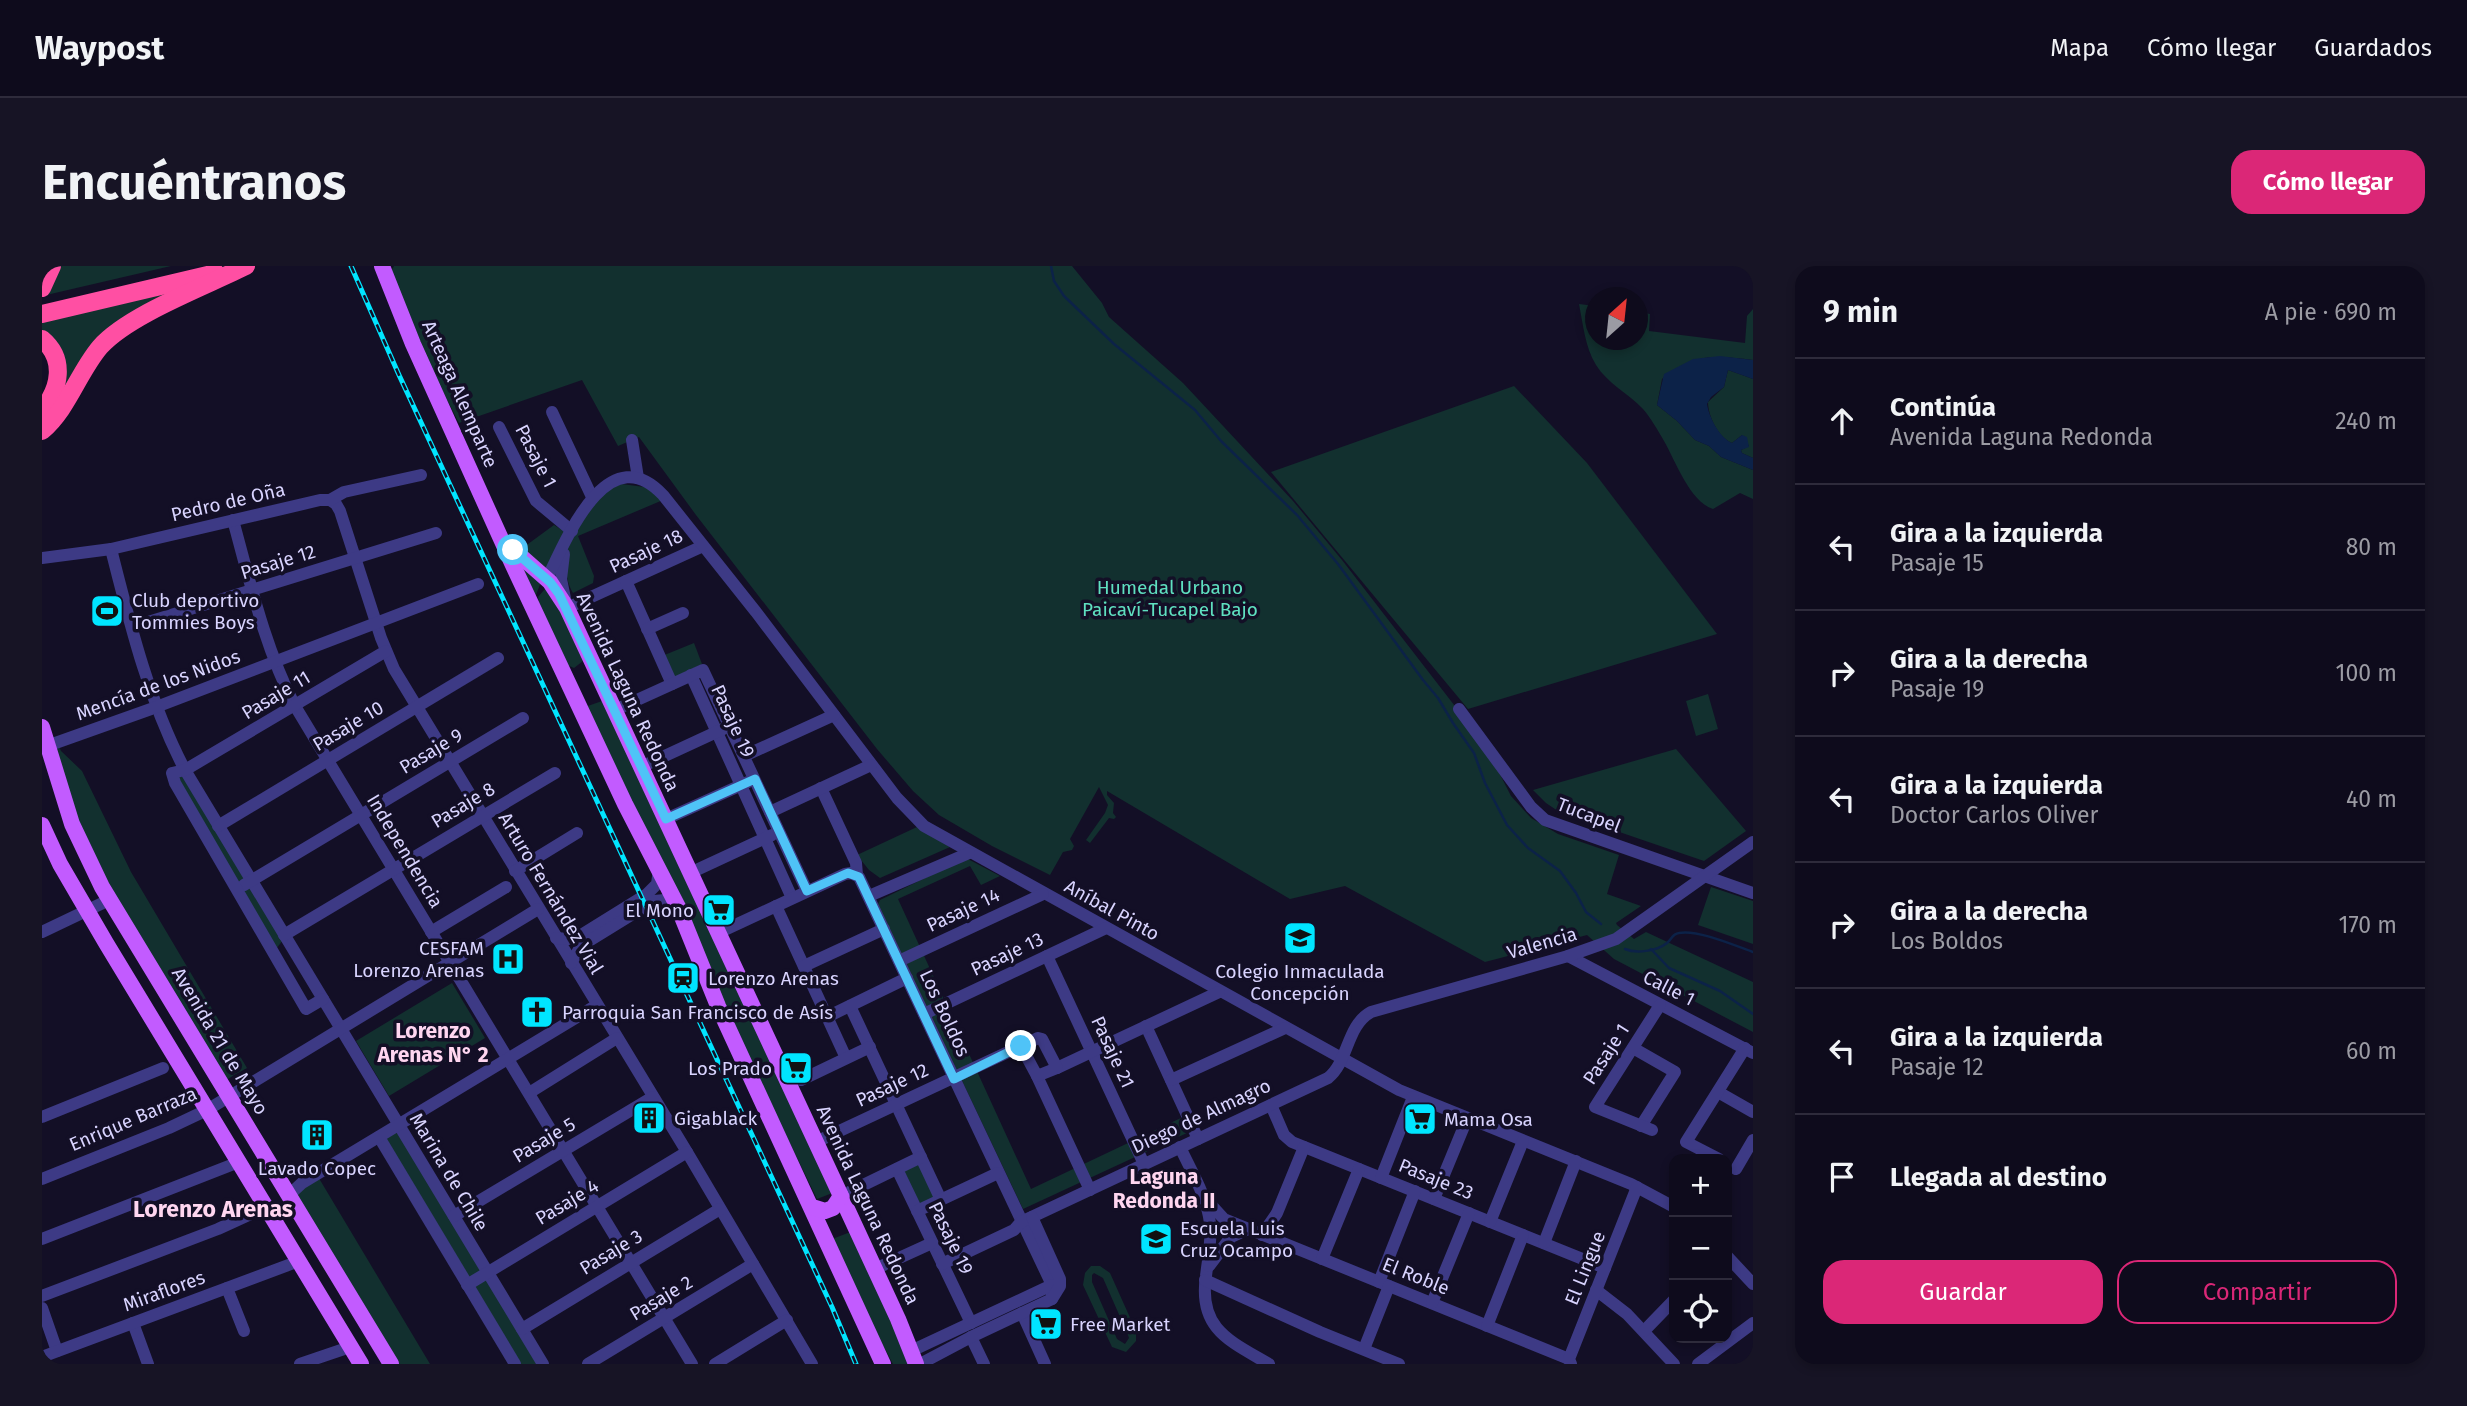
<!DOCTYPE html>
<html lang="es">
<meta charset="utf-8">
<style>
body{margin:0;font-family:"Fira Sans",sans-serif;background:#171425;color:#f1f3f6}
.controls{position:absolute;right:21px;bottom:21px;display:grid;overflow:hidden;border-radius:14px;box-shadow:0 4px 10px #0003}
.controls button{width:63px;height:63px;display:grid;place-items:center;padding:0;border:0;border-bottom:2px solid #2e2b3b;background:#0e0b1c;color:#f1f3f6;font:35px sans-serif}
.compass{position:absolute;left:1543px;top:21px;width:63px;height:63px;border-radius:50%;background:#0e0b1c;box-shadow:0 4px 10px #0003;rotate:27deg}
.stop{position:absolute;width:21px;height:21px;margin:-16px;border:5px solid #4fc3f7;border-radius:50%;background:#fff}
.stop.end{background:#4fc3f7;border-color:#fff;box-shadow:0 2px 7px #0008}
.list{margin:0;padding:0;list-style:none}
h2{display:flex;justify-content:space-between;align-items:center;height:91px;margin:0;padding:0 28px;font-size:30px}
h2 small{font-size:23px;font-weight:400;color:#9b9ba3}
.list li{display:grid;grid-template-columns:46px 1fr auto;gap:21px;align-items:center;box-sizing:border-box;height:126px;padding:0 28px;border-top:2px solid #2e2b3b}
.list b{display:block;font-size:26px;white-space:nowrap}
.list p{margin:0;font-size:23px;white-space:nowrap;color:#9b9ba3}
.list em{font-size:23px;font-style:normal;color:#9b9ba3}
.actions{display:flex;gap:14px;padding:21px 28px}
.actions a{flex:1;padding:16px 0;border:2px solid #db2777;border-radius:21px;text-align:center;font-size:24px;color:#db2777}
.actions .main{background:#db2777;color:#fff}
.icon{flex:none;width:38px;height:38px;fill:none;stroke:currentColor;stroke-width:2;stroke-linecap:round;stroke-linejoin:round}
.map{position:relative;flex:none;width:1711px;height:1098px;overflow:hidden;border-radius:21px}
header{display:flex;align-items:center;gap:42px;box-sizing:border-box;height:98px;padding:0 35px;background:#0e0b1c;border-bottom:2px solid #2e2b3b}
header strong{font-size:33px}
nav{display:flex;gap:38px;margin-inline-start:auto;font-size:24px}
.intro{display:flex;align-items:center;justify-content:space-between;box-sizing:border-box;height:168px;padding:0 42px}
h1{margin:0;font-size:49px}
.button{padding:18px 32px;border-radius:21px;background:#db2777;color:#fff;font-size:24px;font-weight:700}
main{display:flex;gap:42px;padding:0 42px}
aside{flex:1;background:#0e0b1c;border-radius:21px;box-shadow:0 4px 10px #0003}
.map>svg:first-child{display:block}
.green{fill:#12302f;fill-rule:evenodd}
.water{fill:#0c2248}
.lines{fill:none;stroke-linecap:round;stroke-linejoin:round}
.stream{stroke:#0c2248;stroke-width:2.5}
.minor{stroke:#3d3a85;stroke-width:12}
.major{stroke:#c25bff;stroke-width:16}
.highway{stroke:#ff4fa3;stroke-width:18}
.rail-casing{stroke:#00e5ff;stroke-width:5}
.rail{stroke:#130f26;stroke-width:2.5;stroke-dasharray:8;stroke-linecap:butt}
.route{stroke:#4fc3f7;stroke-width:9}
.labels{text-anchor:middle;dominant-baseline:central;stroke-width:7;stroke-linejoin:round;paint-order:stroke}
.street-label{font-size:19px;fill:#d9d4ff;stroke:#130f26}
.park-label{font-size:19px;fill:#5fe0c0;stroke:#130f26}
.poi-label{font-size:19px;fill:#d9d4ff;stroke:#130f26;text-anchor:start}
.neighbourhood-label{font-size:21px;font-weight:bold;fill:#ffd6f0;stroke:#130f26}
.quarter-label{font-size:23px;font-weight:bold;fill:#ffd6f0;stroke:#130f26}
</style>
<header>
<strong>Waypost</strong>
<nav><a>Mapa</a><a>Cómo llegar</a><a>Guardados</a></nav>
</header>
<div class="intro"><h1>Encuéntranos</h1><a class="button">Cómo llegar</a></div>
<main>
<div class="map">
<svg width="1711" height="1098" viewBox="0 0 1711 1098">
<rect width="100%" height="100%" fill="#130f26"/>
<g class="green">
<path d="M15,0H129L0,30Z"/>
<path d="M352,0H1030L1060,37L1067,51L1141,117L1251,235L1300,294L1443,479L1469,530L1489,552L1516,568L1577,589L1565,628L1599,640L1574,657L1575,659L1592,673L1604,666L1711,716V766L1572,693L1545,669L1443,696L1303,620L1248,633L1065,525V529L1072,537L1071,547L1074,551L1072,553L1067,552L1048,577L1044,574L1063,547L1066,539L1057,521L1028,573L1032,580L1030,584L1021,586L1008,609L950,580L897,549L871,525L835,483L654,249L597,171L576,180L540,114L417,157L383,91L349,5Z"/>
<path d="M154,19L88,50L0,160V150L16,130L0,68V54Z"/>
<path d="M1537,38L1553,40L1554,74H1596V46L1608,48L1607,65L1703,77L1705,50L1711,43V94C1673,89 1651,87 1620,113L1615,139L1635,155L1653,174L1667,180L1679,191L1711,204V233L1698,227L1671,243C1648,236 1633,194 1622,175C1616,165 1609,152 1601,143C1587,128 1565,117 1554,99C1543,81 1541,58 1537,38Z"/>
<path d="M1686,104L1711,113V192L1700,187L1699,184L1707,180L1700,169L1690,177C1676,171 1666,150 1666,136L1682,121Z"/>
<path d="M1472,120L1545,197L1675,368L1426,443L1229,206Z"/>
<path d="M572,217L610,222L621,234L536,270L552,310L551,317L531,327C519,308 522,267 534,248C540,238 563,225 572,217Z"/>
<path d="M512,259L523,266L504,303L492,334L471,289Z"/>
<path d="M503,323L511,329L541,395L532,402L523,398L497,337L496,331Z"/>
<path d="M652,377L660,398L632,412L620,390Z"/>
<path d="M1666,428L1676,463L1654,470L1644,435Z"/>
<path d="M560,435L793,926L775,933L681,739L543,441Z"/>
<path d="M17,480L19,485L40,505L89,606L205,802L184,814L65,617L33,549L13,483Z"/>
<path d="M1634,483L1704,565L1662,595L1516,545L1504,537L1491,524Z"/>
<path d="M141,510L241,674L234,683L134,512Z"/>
<path d="M875,561L908,581L838,612L827,604L815,589Z"/>
<path d="M924,592L958,610L939,619L928,600L856,633L989,923L1141,851L1147,866L981,943L836,638L838,634Z"/>
<path d="M1669,621L1711,635V678L1656,659Z"/>
<path d="M410,717L443,772L347,830L314,775Z"/>
<path d="M355,865L496,1098H476L340,873Z"/>
<path d="M878,896L895,933L878,940L861,905Z"/>
<path d="M275,909L388,1098H353L252,926Z"/>
<path d="M811,965L868,1098H851L785,975Z"/>
<path d="M1049,1000H1058L1068,1007L1094,1065V1075L1084,1086L1070,1081L1041,1019L1043,1007ZM1052,1007L1061,1012L1086,1069L1087,1072L1083,1078L1075,1073L1050,1016V1009Z"/>
</g>
<path class="water" d="M1678,90L1711,94V113L1686,104L1682,121L1669,131L1665,138C1667,151 1677,171 1690,177L1700,169L1705,171L1707,181L1699,184L1700,187L1711,192V204L1679,191L1667,180L1653,174L1635,155L1615,139L1622,108L1651,93Z"/>
<g class="lines">
<g class="stream">
<path d="M1009,0L1012,15L1022,30L1072,78L1153,144L1179,175L1255,249L1296,298L1381,414L1396,432L1411,457L1432,487L1443,517L1465,559L1486,582L1518,605L1534,627L1544,646L1559,658"/>
<path d="M1583,683C1594,688 1615,685 1625,677C1630,673 1630,668 1637,667C1655,663 1694,680 1711,686"/>
<path d="M1609,683L1627,702L1678,725L1711,748"/>
</g>
<g class="minor">
<path d="M510,146L550,231"/>
<path d="M457,161L494,235L530,265"/>
<path d="M590,174L596,212"/>
<path d="M288,234L294,238L298,245L339,372L352,403L645,886L770,1098"/>
<path d="M191,254C208,316 223,382 253,440L650,1098"/>
<path d="M69,283C88,358 107,436 143,504L501,1098"/>
<path d="M522,288L519,313L525,342L661,280"/>
<path d="M0,292L69,283L278,234H288L302,226L379,209"/>
<path d="M505,313C524,273 566,170 621,229L714,346L855,532L882,560L1357,824L1589,918L1632,941"/>
<path d="M584,315L630,418"/>
<path d="M90,361L394,267"/>
<path d="M605,363L641,347"/>
<path d="M649,409L750,632"/>
<path d="M1417,443L1489,541L1503,554L1711,627"/>
<path d="M573,444L661,404L765,625"/>
<path d="M5,480L109,443L436,318"/>
<path d="M702,490L792,449"/>
<path d="M599,501L681,463"/>
<path d="M779,522L814,597L815,609"/>
<path d="M728,546L829,499"/>
<path d="M624,553L706,516"/>
<path d="M176,560L456,392"/>
<path d="M473,605L535,567"/>
<path d="M648,607L730,569"/>
<path d="M202,619L481,452"/>
<path d="M827,630L927,587"/>
<path d="M734,640L804,792"/>
<path d="M0,666L67,634"/>
<path d="M389,666L464,621"/>
<path d="M676,667L803,608L809,607L817,611L1010,1019V1033"/>
<path d="M242,669L513,507"/>
<path d="M514,672L526,673L539,669L605,628L615,618L617,603"/>
<path d="M1005,690L1102,898"/>
<path d="M1526,690L1711,787"/>
<path d="M857,695L1001,628"/>
<path d="M529,697L539,680L612,635L623,634L636,641"/>
<path d="M762,700L842,663"/>
<path d="M281,733L264,743L133,517L130,507L143,504L344,385"/>
<path d="M808,740L899,934"/>
<path d="M882,748L1064,662"/>
<path d="M785,751L865,712"/>
<path d="M1104,760L1156,873"/>
<path d="M1591,782L1633,806L1599,860"/>
<path d="M1015,802L1177,726"/>
<path d="M995,810L1048,924"/>
<path d="M759,814L828,781"/>
<path d="M1129,814L1243,762"/>
<path d="M1676,826L1711,846"/>
<path d="M487,827L575,772"/>
<path d="M1229,839L1242,869L1250,876L1563,1002"/>
<path d="M0,851L121,802"/>
<path d="M1610,864L1553,841L1618,739"/>
<path d="M337,871L473,1098"/>
<path d="M774,876L996,772L1000,773L1015,802L995,810L979,780"/>
<path d="M1138,881C1149,905 1165,930 1168,957C1170,975 1166,992 1164,1010C1156,1063 1188,1075 1227,1098"/>
<path d="M1677,893L1644,876L1703,782"/>
<path d="M855,903L929,1057"/>
<path d="M1694,903L1711,874"/>
<path d="M1339,912L1371,831"/>
<path d="M0,913L127,862L165,844L496,643"/>
<path d="M809,925L879,891"/>
<path d="M247,929L260,917L555,739"/>
<path d="M1161,930L1182,953L1527,1093"/>
<path d="M1392,933L1425,853"/>
<path d="M875,945L956,907"/>
<path d="M412,950L611,831"/>
<path d="M1448,956L1481,875"/>
<path d="M1220,969L1235,947L1262,881"/>
<path d="M0,973L197,896"/>
<path d="M1502,977L1534,895"/>
<path d="M1685,990L1711,1018"/>
<path d="M1280,993L1317,903"/>
<path d="M900,998L972,964L979,956L1286,812C1307,795 1304,760 1329,746L1526,690L1574,673L1711,576"/>
<path d="M1167,1000L1189,971L1206,963"/>
<path d="M833,1003L890,977"/>
<path d="M1163,1014L1278,1066L1357,1098"/>
<path d="M1337,1016L1373,925"/>
<path d="M425,1019L645,886"/>
<path d="M185,1022L202,1065"/>
<path d="M1554,1024L1585,1048L1632,1098"/>
<path d="M0,1030L176,963L224,941"/>
<path d="M1390,1037L1427,947"/>
<path d="M0,1042L15,1085"/>
<path d="M980,1047L1003,1098"/>
<path d="M91,1057L106,1098"/>
<path d="M1445,1060L1481,969"/>
<path d="M480,1063L678,943"/>
<path d="M1602,1065L1632,1034"/>
<path d="M929,1071L942,1098"/>
<path d="M1322,1083L1347,1020"/>
<path d="M869,1085L1010,1019"/>
<path d="M0,1091L257,995"/>
<path d="M258,1098L308,1081"/>
<path d="M546,1098L711,998"/>
<path d="M673,1098L745,1054"/>
<path d="M878,1098L929,1071L1010,1033L1018,1020V1013L990,951"/>
<path d="M1529,1098L1527,1093L1595,921"/>
<path d="M1656,1098L1711,1057"/>
</g>
<g class="major">
<path d="M340,0L371,78L469,295L583,538L636,641L676,740L841,1098"/>
<path d="M466,279L508,316L525,342L799,930L856,1053L874,1098"/>
<path d="M0,461L30,558L60,621L349,1098"/>
<path d="M0,559L18,598L64,677L319,1098"/>
<path d="M770,941L783,945L791,942L799,930"/>
</g>
<g class="highway">
<path d="M0,22L10,0"/>
<path d="M0,48L174,7"/>
<path d="M0,73C24,93 18,123 0,144"/>
<path d="M0,165C26,143 36,107 58,81C86,49 164,20 204,0"/>
</g>
<defs>
<path id="rail" d="M309,0L357,109L790,1041L814,1098"/>
</defs>
<use href="#rail" class="rail-casing"/>
<use href="#rail" class="rail"/>
</g>
<g class="lines">
<path class="route" d="M471,284L508,316L517,328L624,553L713,513L765,625L806,607L817,611L912,813L979,780"/>
</g>
<defs>
<symbol id="stadium-square" viewBox="-11 -11 22 22"><rect x="-9" y="-9" width="18" height="18" rx="4" fill="#00e5ff" stroke="#130f26"/><path d="M0-5a6.5 5 0 1 0 0 10a6.5 5 0 1 0 0-10ZM-3.5-1.8h7v3.6h-7Z" fill="#111"/></symbol>
<symbol id="supermarket-square" viewBox="-11 -11 22 22"><rect x="-9" y="-9" width="18" height="18" rx="4" fill="#00e5ff" stroke="#130f26"/><path d="M-6-5.5h2.5l.6 2H6L4.5 2H-2.5L-4.4-4H-6ZM-1.5 3.2a1.3 1.3 0 1 0 .1 0ZM3 3.2a1.3 1.3 0 1 0 .1 0Z" fill="#111"/></symbol>
<symbol id="school-square" viewBox="-11 -11 22 22"><rect x="-9" y="-9" width="18" height="18" rx="4" fill="#00e5ff" stroke="#130f26"/><path d="M0-5L7-2L0 1L-7-2ZM-4 1L0 2.5L4 1V4Q0 6-4 4Z" fill="#111"/></symbol>
<symbol id="hospital-square" viewBox="-11 -11 22 22"><rect x="-9" y="-9" width="18" height="18" rx="4" fill="#00e5ff" stroke="#130f26"/><path d="M-5-5h3v3.5h4V-5h3V5h-3V1.5h-4V5h-3Z" fill="#111"/></symbol>
<symbol id="station-square" viewBox="-11 -11 22 22"><rect x="-9" y="-9" width="18" height="18" rx="4" fill="#00e5ff" stroke="#130f26"/><path d="M-3-6H3Q5-6 5-4V2Q5 4 3 4L4.5 6H3L1.5 4h-3L-3 6H-4.5L-3 4Q-5 4-5 2V-4Q-5-6-3-6ZM-3.5-4v3h7v-3ZM-3.5 1v1.5H-2V1ZM2 1v1.5H3.5V1Z" fill="#111"/></symbol>
<symbol id="church-square" viewBox="-11 -11 22 22"><rect x="-9" y="-9" width="18" height="18" rx="4" fill="#00e5ff" stroke="#130f26"/><path d="M-1.2-6h2.4v3.5h3.3v2.4h-3.3V6h-2.4V-.1h-3.3v-2.4h3.3Z" fill="#111"/></symbol>
<symbol id="building-square" viewBox="-11 -11 22 22"><rect x="-9" y="-9" width="18" height="18" rx="4" fill="#00e5ff" stroke="#130f26"/><path d="M-4-6H4V6H1V3H-1V6H-4ZM-2.5-4.3h1.7v1.8h-1.7ZM.8-4.3h1.7v1.8H.8ZM-2.5-1h1.7V.8h-1.7ZM.8-1h1.7V.8H.8Z" fill="#111"/></symbol>
</defs>
<g fill-rule="evenodd">
<use href="#stadium-square" x="46" y="326" width="38" height="38"/>
<use href="#supermarket-square" x="658" y="625" width="38" height="38"/>
<use href="#school-square" x="1239" y="653" width="38" height="38"/>
<use href="#hospital-square" x="447" y="674" width="38" height="38"/>
<use href="#station-square" x="622" y="693" width="38" height="38"/>
<use href="#church-square" x="476" y="727" width="38" height="38"/>
<use href="#supermarket-square" x="735" y="783" width="38" height="38"/>
<use href="#building-square" x="588" y="833" width="38" height="38"/>
<use href="#supermarket-square" x="1359" y="834" width="38" height="38"/>
<use href="#building-square" x="256" y="850" width="38" height="38"/>
<use href="#school-square" x="1095" y="954" width="38" height="38"/>
<use href="#supermarket-square" x="985" y="1039" width="38" height="38"/>
</g>
<g class="labels">
<g class="street-label">
<text transform="translate(418 128) rotate(66)">Arteaga Alemparte</text>
<text transform="translate(494 190) rotate(63)">Pasaje 1</text>
<text transform="translate(186 236) rotate(-13)">Pedro de Oña</text>
<text transform="translate(604 285) rotate(-25)">Pasaje 18</text>
<text transform="translate(236 296) rotate(-17)">Pasaje 12</text>
<text transform="translate(116 419) rotate(-20)">Mencía de los Nidos</text>
<text transform="translate(586 426) rotate(65)">Avenida Laguna Redonda</text>
<text transform="translate(234 429) rotate(-31)">Pasaje 11</text>
<text transform="translate(691 455) rotate(65)">Pasaje 19</text>
<text transform="translate(306 460) rotate(-31)">Pasaje 10</text>
<text transform="translate(389 485) rotate(-31)">Pasaje 9</text>
<text transform="translate(421 539) rotate(-31)">Pasaje 8</text>
<text transform="translate(1547 549) rotate(21)">Tucapel</text>
<text transform="translate(363 585) rotate(59)">Independencia</text>
<text transform="translate(509 627) rotate(59)">Arturo Fernández Vial</text>
<text transform="translate(921 644) rotate(-25)">Pasaje 14</text>
<text transform="translate(1070 644) rotate(29)">Aníbal Pinto</text>
<text transform="translate(1500 677) rotate(-16)">Valencia</text>
<text transform="translate(965 688) rotate(-25)">Pasaje 13</text>
<text transform="translate(1627 722) rotate(27)">Calle 1</text>
<text transform="translate(903 747) rotate(65)">Los Boldos</text>
<text transform="translate(178 775) rotate(59)">Avenida 21 de Mayo</text>
<text transform="translate(1071 786) rotate(65)">Pasaje 21</text>
<text transform="translate(1564 788) rotate(-57)">Pasaje 1</text>
<text transform="translate(850 819) rotate(-25)">Pasaje 12</text>
<text transform="translate(1159 850) rotate(-25)">Diego de Almagro</text>
<text transform="translate(91 853) rotate(-23)">Enrique Barraza</text>
<text transform="translate(502 874) rotate(-31)">Pasaje 5</text>
<text transform="translate(407 906) rotate(59)">Marina de Chile</text>
<text transform="translate(1394 913) rotate(22)">Pasaje 23</text>
<text transform="translate(525 936) rotate(-31)">Pasaje 4</text>
<text transform="translate(826 939) rotate(65)">Avenida Laguna Redonda</text>
<text transform="translate(909 972) rotate(64)">Pasaje 19</text>
<text transform="translate(569 986) rotate(-31)">Pasaje 3</text>
<text transform="translate(1543 1002) rotate(-68)">El Lingue</text>
<text transform="translate(1374 1010) rotate(22)">El Roble</text>
<text transform="translate(122 1025) rotate(-20)">Miraflores</text>
<text transform="translate(619 1032) rotate(-31)">Pasaje 2</text>
</g>
<g class="park-label">
<text x="1128" y="321">Humedal Urbano<tspan x="1128" dy="22">Paicaví-Tucapel Bajo</tspan></text>
</g>
<g class="poi-label">
<text x="90" y="334">Club deportivo<tspan x="90" dy="22">Tommies Boys</tspan></text>
<text x="652" y="644" text-anchor="end">El Mono</text>
<text x="442" y="682" text-anchor="end">CESFAM<tspan x="442" dy="22">Lorenzo Arenas</tspan></text>
<text x="1258" y="705" text-anchor="middle">Colegio Inmaculada<tspan x="1258" dy="22">Concepción</tspan></text>
<text x="666" y="712">Lorenzo Arenas</text>
<text x="520" y="746">Parroquia San Francisco de Asís</text>
<text x="730" y="802" text-anchor="end">Los Prado</text>
<text x="632" y="852">Gigablack</text>
<text x="1402" y="853">Mama Osa</text>
<text x="275" y="902" text-anchor="middle">Lavado Copec</text>
<text x="1138" y="962">Escuela Luis<tspan x="1138" dy="22">Cruz Ocampo</tspan></text>
<text x="1028" y="1058">Free Market</text>
</g>
<g class="neighbourhood-label">
<text x="391" y="765">Lorenzo<tspan x="391" dy="24">Arenas N° 2</tspan></text>
<text x="1122" y="911">Laguna<tspan x="1122" dy="24">Redonda II</tspan></text>
</g>
<g class="quarter-label">
<text x="171" y="943">Lorenzo Arenas</text>
</g>
</g>
</svg>
<div class="controls">
<button>+</button>
<button>−</button>
<button><svg class="icon" aria-label="locate" viewBox="0 0 24 24"><circle cx="12" cy="12" r="6"/><path d="M12 2v4M12 18v4M2 12h4M18 12h4"/></svg></button>
</div>
<svg class="compass" viewBox="-18 -18 36 36"><path d="M0-13l5 13h-10z" fill="#e53935"/><path d="M0 13l5-13h-10z" fill="#9b9ba3"/></svg>
<div class="stop" style="left:471px;top:284px"></div>
<div class="stop end" style="left:979px;top:780px"></div>
</div>
<aside>
<h2>9 min<small>A pie · 690 m</small></h2>
<ul class="list">
<li><svg class="icon" aria-label="ahead" viewBox="0 0 24 24"><path d="M12 20V5M6 11l6-6 6 6"/></svg><div><b>Continúa</b><p>Avenida Laguna Redonda</p></div><em>240 m</em></li>
<li><svg class="icon" aria-label="left" viewBox="0 0 24 24"><path d="M17 20v-9H6M10 6l-5 5 5 5"/></svg><div><b>Gira a la izquierda</b><p>Pasaje 15</p></div><em>80 m</em></li>
<li><svg class="icon" aria-label="right" viewBox="0 0 24 24"><path d="M7 20v-9h11M14 6l5 5-5 5"/></svg><div><b>Gira a la derecha</b><p>Pasaje 19</p></div><em>100 m</em></li>
<li><svg class="icon" aria-label="left" viewBox="0 0 24 24"><path d="M17 20v-9H6M10 6l-5 5 5 5"/></svg><div><b>Gira a la izquierda</b><p>Doctor Carlos Oliver</p></div><em>40 m</em></li>
<li><svg class="icon" aria-label="right" viewBox="0 0 24 24"><path d="M7 20v-9h11M14 6l5 5-5 5"/></svg><div><b>Gira a la derecha</b><p>Los Boldos</p></div><em>170 m</em></li>
<li><svg class="icon" aria-label="left" viewBox="0 0 24 24"><path d="M17 20v-9H6M10 6l-5 5 5 5"/></svg><div><b>Gira a la izquierda</b><p>Pasaje 12</p></div><em>60 m</em></li>
<li><svg class="icon" aria-label="arrive" viewBox="0 0 24 24"><path d="M6 21V4h12l-3 4 3 4H6"/></svg><div><b>Llegada al destino</b></div></li>
</ul>
<div class="actions"><a class="main">Guardar</a><a>Compartir</a></div>
</aside>
</main>
